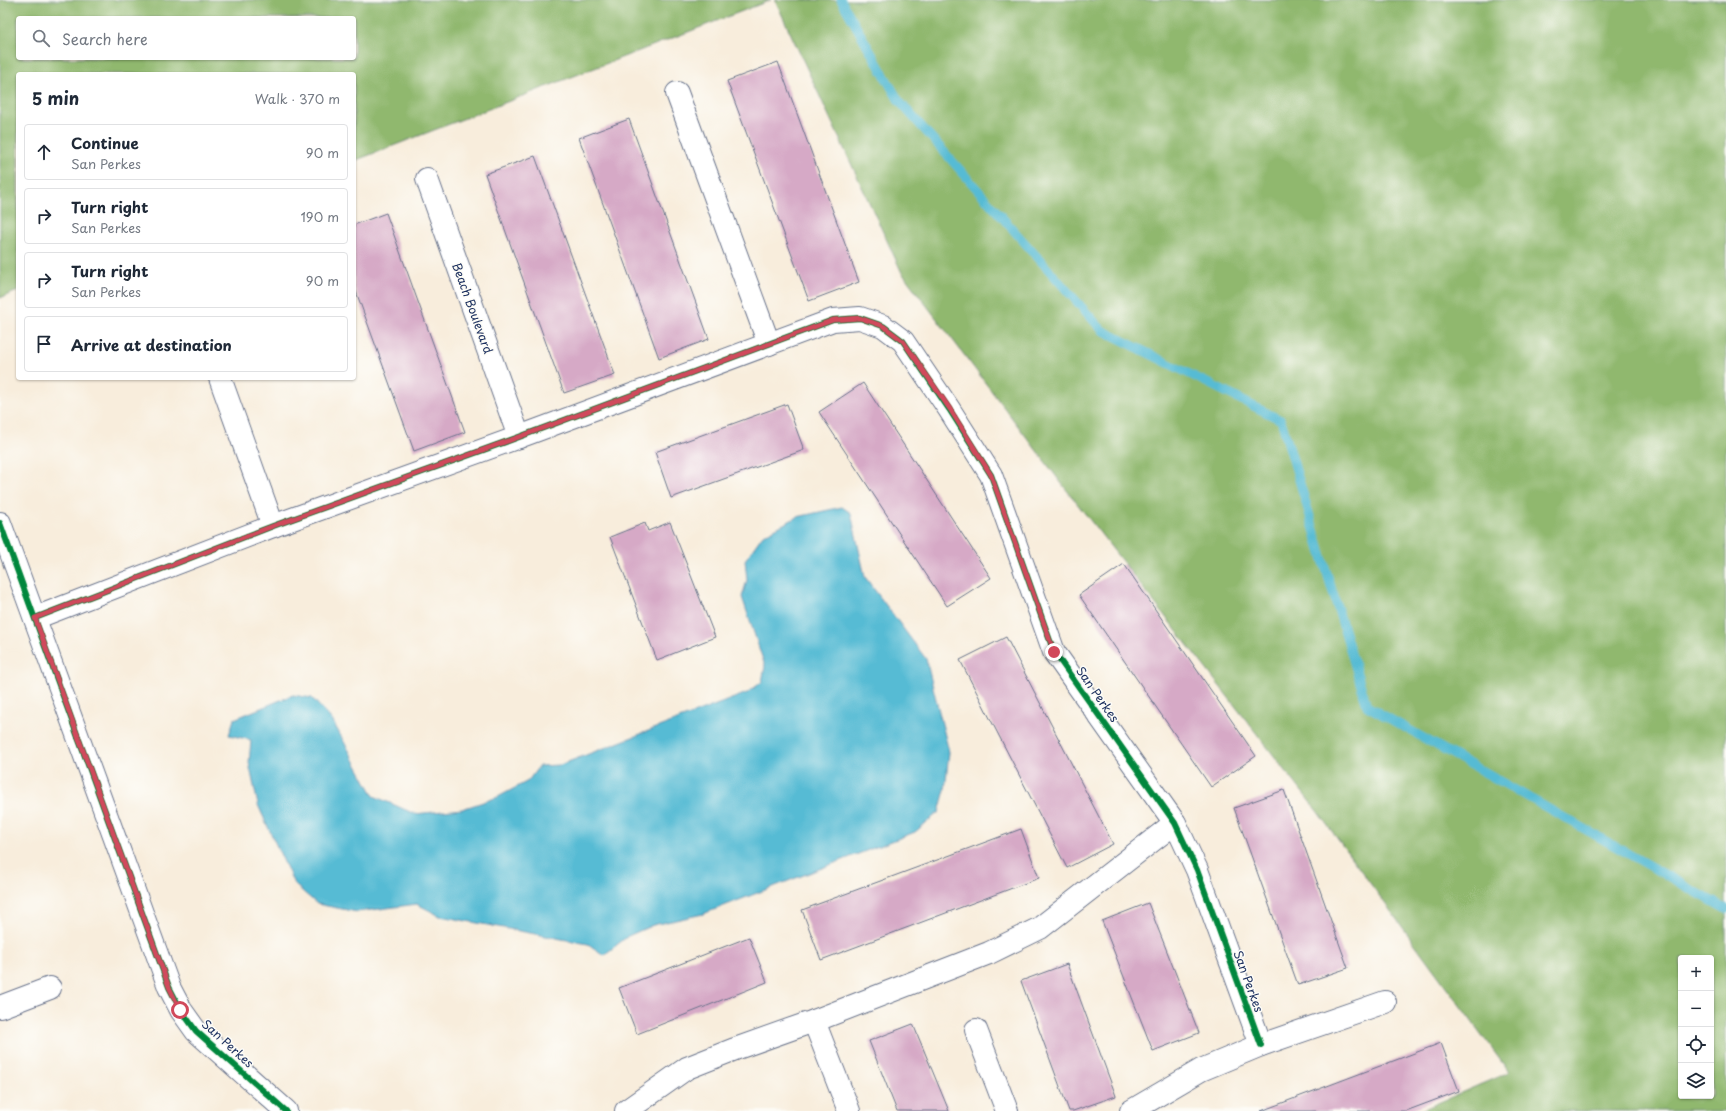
<!DOCTYPE html>
<meta charset="utf-8">
<style>
body{margin:0;font-family:"Playpen Sans",sans-serif;background:#f6f6f7;color:#1f2937}
.controls{position:absolute;right:12px;bottom:12px;display:grid;overflow:hidden;border-radius:4px;box-shadow:0 1px 3px #0004}
.controls button{width:36px;height:36px;display:grid;place-items:center;padding:0;border:0;border-bottom:1px solid #e0e1e3;background:#fff;color:#1f2937;font:20px sans-serif}
.stop{position:absolute;width:12px;height:12px;margin:-9px;border:3px solid #d1495b;border-radius:50%;background:#fff}
.stop.end{background:#d1495b;border-color:#fff;box-shadow:0 1px 4px #0008}
.list{margin:0;padding:0;list-style:none}
h2{display:flex;justify-content:space-between;align-items:center;height:52px;margin:0;padding:0 16px;font-size:17px}
h2 small{font-size:13px;font-weight:400;color:#747a83}
.list li{display:grid;grid-template-columns:26px 1fr auto;gap:12px;align-items:center;box-sizing:border-box;height:56px;margin:0 8px 8px;padding:0 8px;border:1px solid #e0e1e3;border-radius:4px}
.list b{display:block;font-size:15px;white-space:nowrap}
.list p{margin:0;font-size:13px;white-space:nowrap;color:#747a83}
.list em{font-size:13px;font-style:normal;color:#747a83}
.icon{flex:none;width:22px;height:22px;fill:none;stroke:currentColor;stroke-width:2;stroke-linecap:round;stroke-linejoin:round}
.map{position:relative;flex:none;width:1726px;height:1111px;overflow:hidden}
.search{position:absolute;background:#fff;box-shadow:0 1px 3px #0004;left:16px;top:16px;width:340px;height:44px;display:flex;align-items:center;gap:10px;box-sizing:border-box;padding:0 14px;border-radius:4px;color:#747a83;font-size:15px}
.panel{position:absolute;background:#fff;box-shadow:0 1px 3px #0004;left:16px;top:72px;width:340px;height:308px;border-radius:4px}
.map>svg:first-child{display:block}
.forest{fill:#90b86e;stroke:#567466;fill-rule:evenodd}
.water{fill:#56bbd4;stroke:#387599}
.lines{fill:none;stroke-linecap:round;stroke-linejoin:round}
.stream{stroke:#56bbd4;stroke-width:9}
.building{fill:#d6a9c6}
.street-casing{stroke:#68728a;stroke-width:24}
.street{stroke:#fff;stroke-width:22}
.cycleway-casing{stroke:#fdfcf7;stroke-width:8}
.cycleway{stroke:#00873e;stroke-width:6}
.route{stroke:#d1495b;stroke-width:5}
.labels{text-anchor:middle;dominant-baseline:central;stroke-width:3;stroke-linejoin:round;paint-order:stroke}
.street-label{font-size:12px;fill:#1b2f5e;stroke:#fdfcf7}
</style>
<div class="map">
<svg width="1726" height="1111" viewBox="0 0 1726 1111">
<rect width="100%" height="100%" fill="#fdfcf7"/>
<filter id="ink" filterUnits="userSpaceOnUse"><feTurbulence type="fractalNoise" baseFrequency=".025" numOctaves="2"/><feDisplacementMap in="SourceGraphic" scale="8" xChannelSelector="R" yChannelSelector="G"/><feConvolveMatrix kernelMatrix="1 2 1 2 8 2 1 2 1" color-interpolation-filters="sRGB"/></filter>
<filter id="wash" filterUnits="userSpaceOnUse"><feTurbulence type="fractalNoise" baseFrequency=".012" numOctaves="4" result="noise"/><feDisplacementMap in="SourceGraphic" scale="16" xChannelSelector="R" yChannelSelector="G"/><feGaussianBlur stdDeviation="0.9" result="paint"/><feColorMatrix in="noise" values="0 0 0 0 0 0 0 0 0 0 0 0 0 0 0 0 0 1.4 0 .05"/><feComposite in="paint" operator="in"/></filter>
<g filter="url(#wash)">
<rect width="100%" height="100%" fill="#f8eddc"/>
<g class="forest">
<path d="M0,0H771L354,161V74H18V291L0,298ZM18,18H354V58H18Z"/>
<path d="M775,0H1726V1111H1419L1509,1072L1317,811L1065,488L902,273ZM1681,958H1711V1096H1681Z"/>
</g>
<path class="water" d="M842,507L851,513L865,577L926,659L949,752L945,790L939,812L915,832L703,914L653,925L628,936L604,955L588,944L440,916L417,904L357,912L317,904L294,884L258,805L249,763L251,740L229,735L234,719L293,695L312,698L332,720L374,796L415,814L462,809L498,797L528,781L539,766L560,765L747,693L762,682L765,666L742,597L747,580L745,560L763,535L797,517Z"/>
<g class="lines">
<path class="stream" d="M841,0L899,101L1102,330L1281,420L1367,706L1726,909"/>
</g>
<g id="blocks">
<g class="building">
<path d="M778,62L859,282L809,301L727,81Z"/>
<path d="M629,119L709,339L659,358L579,138Z"/>
<path d="M535,156L615,375L564,393L485,174Z"/>
<path d="M386,213L465,432L414,451L354,286V225Z"/>
<path d="M863,383L991,578L947,606L819,412Z"/>
<path d="M787,404L804,450L671,498L655,452Z"/>
<path d="M670,522L715,637L657,660L610,537L645,523L648,531Z"/>
<path d="M1124,564L1256,756L1211,787L1079,595Z"/>
<path d="M1006,637L1113,844L1067,868L960,660Z"/>
<path d="M1284,790L1348,968L1298,985L1234,808Z"/>
<path d="M1021,829L1039,878L821,960L802,910Z"/>
<path d="M1148,903L1199,1033L1153,1051L1102,921Z"/>
<path d="M749,937L767,982L637,1034L619,988Z"/>
<path d="M1067,964L1116,1096L1073,1111H1069L1021,981Z"/>
<path d="M913,1024L949,1111H897L869,1041Z"/>
<path d="M1441,1043L1459,1091L1406,1111H1261Z"/>
</g>
</g>
</g>
<g filter="url(#ink)">
<use href="#blocks" fill-opacity="0" stroke="#68728a" stroke-width="1"/>
<g class="lines">
<defs>
<g id="street">
<path d="M677,93L769,344"/>
<path d="M427,179L519,437"/>
<path d="M220,378L273,526"/>
<path d="M0,523L169,987L181,1010L196,1031L286,1111"/>
<path d="M35,618L273,526L519,437L833,320L860,318L883,326L903,341L949,409L991,475L1054,652L1175,823L1197,870L1261,1045"/>
<path d="M0,1007L50,988"/>
<path d="M814,1021L849,1111"/>
<path d="M976,1030L1007,1111"/>
<path d="M626,1111L687,1068L735,1049L814,1021L989,953L1040,928L1175,823"/>
<path d="M1131,1111L1201,1070L1261,1045L1385,1002"/>
</g>
</defs>
<use href="#street" class="street-casing"/>
<use href="#street" class="street"/>
<defs>
<g id="cycleway">
<path d="M0,523L169,987L181,1010L196,1031L286,1111"/>
<path d="M35,618L273,526L519,437L833,320L860,318L883,326L903,341L949,409L991,475L1054,652L1175,823L1197,870L1261,1045"/>
</g>
</defs>
<use href="#cycleway" class="cycleway-casing"/>
<use href="#cycleway" class="cycleway"/>
</g>
</g>
<g class="lines" filter="url(#ink)">
<path class="route" d="M180,1010L169,987L35,618L273,526L519,437L833,320L860,318L883,326L903,341L950,409L991,475L1054,652"/>
</g>
<g class="labels">
<g class="street-label">
<text transform="translate(473 308) rotate(70)">Beach Boulevard</text>
<text transform="translate(1098 694) rotate(55)">San Perkes</text>
<text transform="translate(1249 981) rotate(70)">San Perkes</text>
<text transform="translate(228 1043) rotate(42)">San Perkes</text>
</g>
</g>
</svg>
<div class="controls">
<button>+</button>
<button>−</button>
<button><svg class="icon" aria-label="locate" viewBox="0 0 24 24"><circle cx="12" cy="12" r="6"/><path d="M12 2v4M12 18v4M2 12h4M18 12h4"/></svg></button>
<button><svg class="icon" aria-label="layers" viewBox="0 0 24 24"><path d="M12 4l9 5-9 5-9-5zM3 14l9 5 9-5"/></svg></button>
</div>
<div class="stop" style="left:180px;top:1010px"></div>
<div class="stop end" style="left:1054px;top:652px"></div>
<div class="search"><svg class="icon" aria-label="search" viewBox="0 0 24 24"><circle cx="10" cy="10" r="6"/><path d="M15 15l6 6"/></svg>Search here</div>
<section class="panel">
<h2>5 min<small>Walk · 370 m</small></h2>
<ul class="list">
<li><svg class="icon" aria-label="ahead" viewBox="0 0 24 24"><path d="M12 20V5M6 11l6-6 6 6"/></svg><div><b>Continue</b><p>San Perkes</p></div><em>90 m</em></li>
<li><svg class="icon" aria-label="right" viewBox="0 0 24 24"><path d="M7 20v-9h11M14 6l5 5-5 5"/></svg><div><b>Turn right</b><p>San Perkes</p></div><em>190 m</em></li>
<li><svg class="icon" aria-label="right" viewBox="0 0 24 24"><path d="M7 20v-9h11M14 6l5 5-5 5"/></svg><div><b>Turn right</b><p>San Perkes</p></div><em>90 m</em></li>
<li><svg class="icon" aria-label="arrive" viewBox="0 0 24 24"><path d="M6 21V4h12l-3 4 3 4H6"/></svg><div><b>Arrive at destination</b></div></li>
</ul>
</section>
</div>
